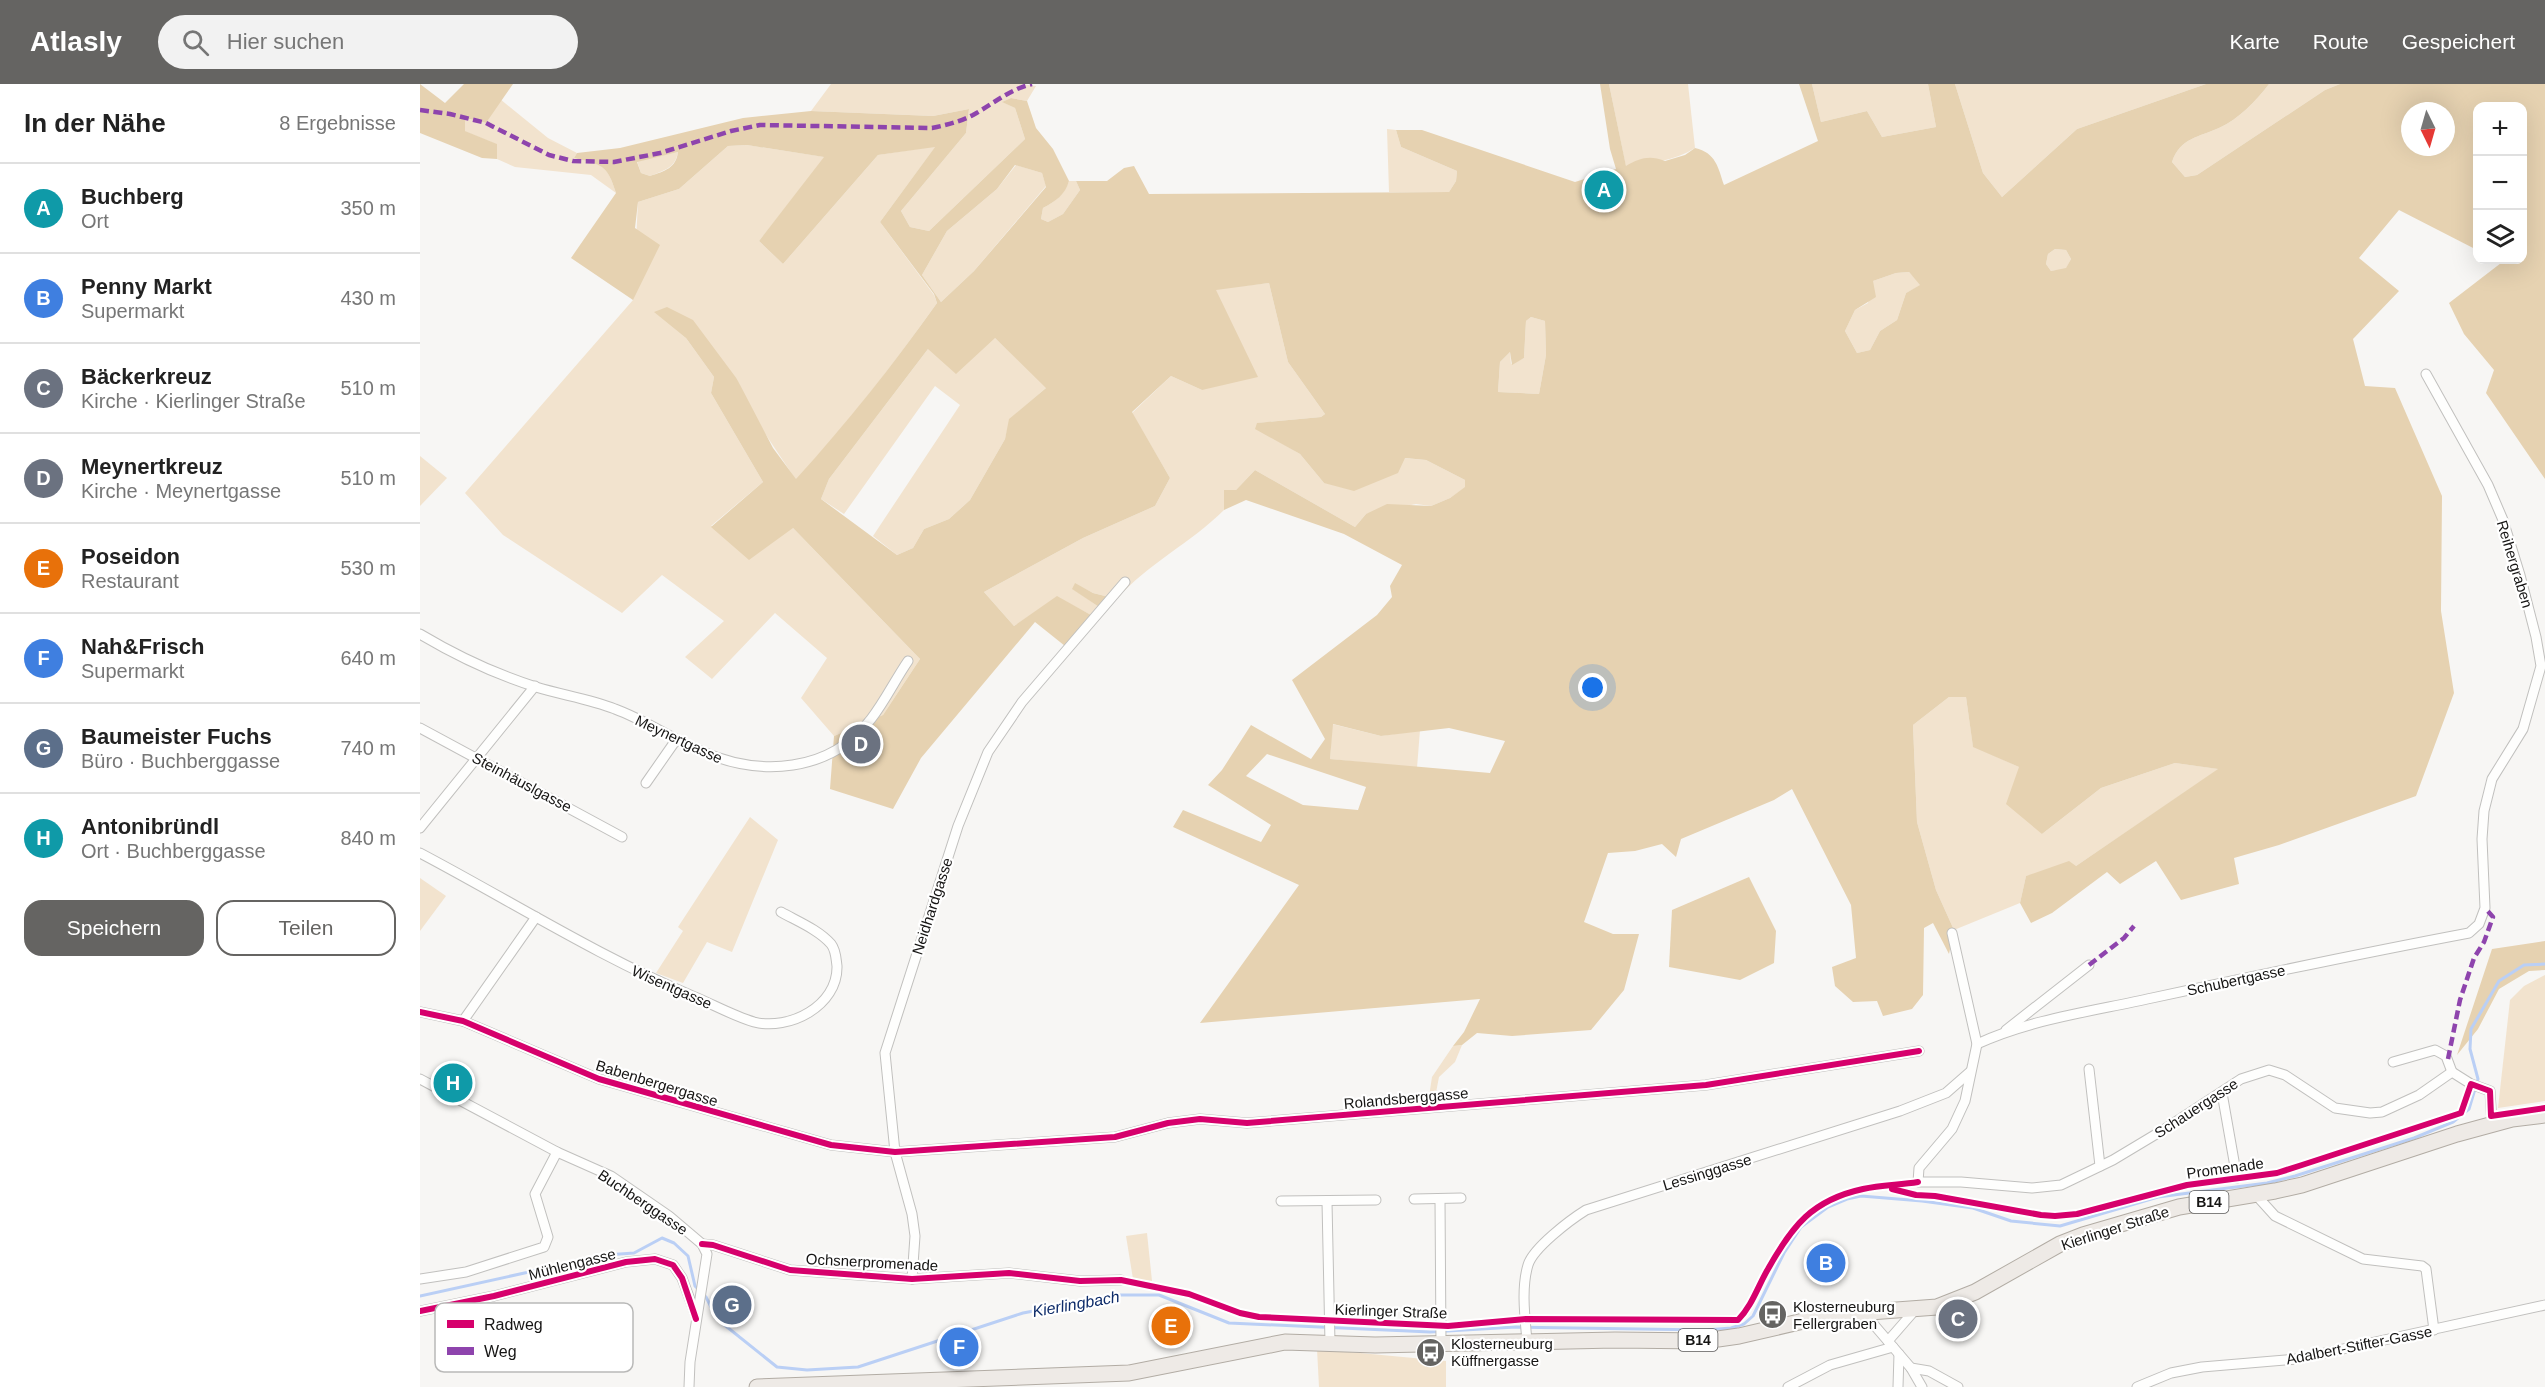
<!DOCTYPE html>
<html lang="de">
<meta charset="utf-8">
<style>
body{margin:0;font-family:Helvetica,sans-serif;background:#f2f2f2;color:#222}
.controls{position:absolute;right:18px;top:18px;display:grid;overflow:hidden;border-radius:12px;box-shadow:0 6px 24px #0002}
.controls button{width:54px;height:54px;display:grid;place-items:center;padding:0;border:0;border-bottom:2px solid #e0e0e0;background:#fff;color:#222;font:30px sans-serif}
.compass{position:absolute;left:1981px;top:18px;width:54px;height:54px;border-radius:50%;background:#fff;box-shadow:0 6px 24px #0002;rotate:175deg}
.you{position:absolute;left:1173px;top:604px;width:21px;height:21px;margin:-15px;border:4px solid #fff;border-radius:50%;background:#1a73e8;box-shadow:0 0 0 9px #1a73e833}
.badge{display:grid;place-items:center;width:39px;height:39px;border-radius:50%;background:#656462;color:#fff;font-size:20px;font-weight:700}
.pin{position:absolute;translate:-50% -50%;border:3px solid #fff;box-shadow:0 2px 6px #0006}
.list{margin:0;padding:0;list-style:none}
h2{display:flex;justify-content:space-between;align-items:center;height:78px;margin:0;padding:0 24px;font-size:26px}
h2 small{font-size:20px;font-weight:400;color:#767676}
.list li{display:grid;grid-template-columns:39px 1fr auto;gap:18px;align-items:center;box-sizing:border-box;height:90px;padding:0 24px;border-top:2px solid #e0e0e0}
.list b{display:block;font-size:22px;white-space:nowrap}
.list p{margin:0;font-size:20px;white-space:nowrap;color:#767676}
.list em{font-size:20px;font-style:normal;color:#767676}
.actions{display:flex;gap:12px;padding:18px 24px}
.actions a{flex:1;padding:14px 0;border:2px solid #656462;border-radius:18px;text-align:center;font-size:21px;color:#656462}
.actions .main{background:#656462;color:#fff}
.icon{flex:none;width:33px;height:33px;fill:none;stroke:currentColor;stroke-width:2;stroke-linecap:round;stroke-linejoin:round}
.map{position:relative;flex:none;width:2125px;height:1303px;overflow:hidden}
header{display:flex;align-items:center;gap:36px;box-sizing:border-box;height:84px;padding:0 30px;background:#656462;color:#fff}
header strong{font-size:28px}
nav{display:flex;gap:33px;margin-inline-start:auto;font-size:21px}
.search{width:420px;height:54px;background:#f2f2f2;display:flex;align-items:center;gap:15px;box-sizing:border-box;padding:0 21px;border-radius:33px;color:#767676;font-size:22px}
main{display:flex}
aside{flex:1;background:#fff}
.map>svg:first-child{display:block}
.green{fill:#f2e3ce}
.forest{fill:#e6d2b1;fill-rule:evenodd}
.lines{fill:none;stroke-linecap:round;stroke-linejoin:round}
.stream{stroke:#bacff5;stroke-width:3}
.street-casing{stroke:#c1c0be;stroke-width:11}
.primary-casing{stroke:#b2aca4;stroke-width:17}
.street{stroke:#fefefd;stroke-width:9}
.primary{stroke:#eeeae6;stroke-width:15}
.quiet{stroke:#8e44ad;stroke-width:4.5;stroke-dasharray:9 4.5;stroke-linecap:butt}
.cycleway-casing{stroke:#fff;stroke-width:10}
.cycleway{stroke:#d6006c;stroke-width:6}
.labels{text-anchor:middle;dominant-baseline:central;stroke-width:4.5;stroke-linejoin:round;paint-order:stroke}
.shield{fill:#fff;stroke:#5c5b5a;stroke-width:1.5}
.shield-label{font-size:14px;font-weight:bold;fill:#161514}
.street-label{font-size:15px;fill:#161514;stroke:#fff}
.poi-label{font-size:15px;fill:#161514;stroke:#fff;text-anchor:start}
.water-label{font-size:16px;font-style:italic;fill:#0d2b69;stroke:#fff}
.key{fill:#fff;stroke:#b9b9b8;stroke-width:1.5}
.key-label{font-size:16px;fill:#161514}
</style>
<header>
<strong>Atlasly</strong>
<div class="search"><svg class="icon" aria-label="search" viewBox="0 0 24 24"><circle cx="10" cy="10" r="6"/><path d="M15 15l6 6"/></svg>Hier suchen</div>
<nav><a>Karte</a><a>Route</a><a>Gespeichert</a></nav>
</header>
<main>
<aside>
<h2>In der Nähe<small>8 Ergebnisse</small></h2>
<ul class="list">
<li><span class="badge" style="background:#0f9aa8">A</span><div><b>Buchberg</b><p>Ort</p></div><em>350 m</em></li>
<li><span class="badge" style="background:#3f7fe0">B</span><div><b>Penny Markt</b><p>Supermarkt</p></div><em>430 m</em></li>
<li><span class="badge" style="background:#6b7280">C</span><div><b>Bäckerkreuz</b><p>Kirche · Kierlinger Straße</p></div><em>510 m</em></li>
<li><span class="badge" style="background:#6b7280">D</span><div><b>Meynertkreuz</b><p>Kirche · Meynertgasse</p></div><em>510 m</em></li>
<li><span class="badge" style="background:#e8710a">E</span><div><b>Poseidon</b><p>Restaurant</p></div><em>530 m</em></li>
<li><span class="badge" style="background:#3f7fe0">F</span><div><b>Nah&amp;Frisch</b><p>Supermarkt</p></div><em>640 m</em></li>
<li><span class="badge" style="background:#5c6f8a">G</span><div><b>Baumeister Fuchs</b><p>Büro · Buchberggasse</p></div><em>740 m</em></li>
<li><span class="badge" style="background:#0f9aa8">H</span><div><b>Antonibründl</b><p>Ort · Buchberggasse</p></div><em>840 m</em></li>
</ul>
<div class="actions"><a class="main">Speichern</a><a>Teilen</a></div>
</aside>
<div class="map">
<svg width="2125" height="1303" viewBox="0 0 2125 1303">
<rect width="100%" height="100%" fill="#f7f6f4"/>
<g class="green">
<path d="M411,0H601L616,2L607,17L591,14L583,18L595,24L605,55L509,147L490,143L481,127L546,49L549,25L513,32L391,27Z"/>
<path d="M1189,0H1268L1275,64C1254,77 1230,79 1206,83Z"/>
<path d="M1392,0H1508L1516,43L1462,53L1447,27L1401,38Z"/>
<path d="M1535,0H1786L1657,45L1582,113L1563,89Z"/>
<path d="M1849,0H1920L1905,6L1777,91L1765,93L1752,78C1760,54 1779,53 1799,44C1819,35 1836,17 1849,0Z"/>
<path d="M80,15L128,54L157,69L154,74C183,81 187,80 196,109L171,91L95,83L77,75L76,60L44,47V34L66,39Z"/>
<path d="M967,45L976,46L981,63L1037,87L1036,97L1029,108H969Z"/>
<path d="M327,61L405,73L339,157L363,180L458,71L516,62L460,138L514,211L517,219C473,281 427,340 376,396L338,339L317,295L234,228L266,254L294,293L291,309L343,398L291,442L373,444L500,575L463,631L414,652L381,614L407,574L355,529L292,595L265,573L304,537L242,491L202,529L83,451L45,409L213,216L218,118L259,105L308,62Z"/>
<path d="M258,68C255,84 245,86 230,92L221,89L217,77Z"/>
<path d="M596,81L622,89L626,102L554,187L521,218L502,191L527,147L577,105Z"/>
<path d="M649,97H656L660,106L643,130L628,138L621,135L623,124C636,117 644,111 649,97Z"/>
<path d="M1635,165L1646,166L1651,175L1646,185L1631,187L1626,180L1628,170Z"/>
<path d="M1489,188L1501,201L1486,209L1477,236L1460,247L1450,266L1437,269L1425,247L1435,226L1448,219L1453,197L1476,189Z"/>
<path d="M849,199L868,278L905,330L901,333L838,339L836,344L880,370L904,399L984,374L1006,376L1045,396L1046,403L1030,414L1011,422L996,420L946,430L935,443L835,386L816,406H804V426C771,459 727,480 697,515L673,509L655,500L653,505L679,523L671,531L637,513L594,542L564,508L663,454L735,422L750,394L712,329L751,292L782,306L795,205Z"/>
<path d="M1111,233L1125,237L1126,271L1119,310L1078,308L1080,278L1090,268L1091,280L1104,274L1106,237Z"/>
<path d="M575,254L627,303L590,335L585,355L550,416L529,435L504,445L493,464L477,471L453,452L540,321L515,302L424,430L401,415L409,395L508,265Z"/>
<path d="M0,372L27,394L0,422Z"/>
<path d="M1529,613H1546L1553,662L1599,683L1622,750L1681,704L1755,679L1799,685L1656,782L1606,792L1600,819L1534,846L1516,806L1497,738L1493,641Z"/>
<path d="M912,640L961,652L1000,646L997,684L910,675Z"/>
<path d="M330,733L358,756L312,868L287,858L263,899L236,889L263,847L258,843Z"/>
<path d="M0,794L26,812L0,847Z"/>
<path d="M2125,891V1017L2078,1024L2090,916L2104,902Z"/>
<path d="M1042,961L1035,978L1019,993L1014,1019H1008L1012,993L1033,962Z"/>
<path d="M727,1149L732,1197L713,1195L706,1152Z"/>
<path d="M897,1265L1026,1277V1303H899Z"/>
</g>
<g class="forest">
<path d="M0,0L25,19L44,0H93L66,39L45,34V47L77,60V75L62,74L0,49Z"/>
<path d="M1180,0H1189L1206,82C1220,74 1229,71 1245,77L1265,71L1275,64C1296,69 1298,83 1304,101L1398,57L1379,0H1392L1401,38L1447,27L1462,53L1516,43L1508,0H1535L1563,89L1582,113L1657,45L1786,0H1849C1836,17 1819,35 1799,44C1779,53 1760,54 1752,78L1765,93L1777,91L1905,6L1920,0H2125V395L2066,309L2074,286L2044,250L2029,219L2081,179L2076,176H2102V22H2058L2057,166L1979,126L1939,174L1979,207L1933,255L1945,302L1975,304L2022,412L2021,527L2034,609L1996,712L1859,761L1814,774L1819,800L1761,816L1736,777L1700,800L1687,788L1632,829L1611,839L1600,819L1606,792L1649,777L1656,782L1798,685L1755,679L1681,704L1622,750L1586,720L1599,683L1553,663L1546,613H1529L1493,641L1497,738L1516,806L1534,846L1529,870L1513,839L1504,844L1503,911L1492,925L1463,932L1457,917L1433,918L1415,902L1412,883L1436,874L1431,821L1372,705L1354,716L1261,755L1256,773L1242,760L1215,767L1188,769L1164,838L1193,850H1219L1204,906L1171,946L1092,952L1057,949L1042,961L1033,962L1044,948L1060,915L780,939L879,801L753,743L763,726L841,758L851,741L788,701L802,686L831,641L891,675L905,655L872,596L957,531L972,513L970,502L982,481L924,450L826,416L804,426V406H816L835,386L935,443L946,430L967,420L1011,422L1030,414L1045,403V396L1006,376L985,374L978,389L934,407L904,399L880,370L835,345L837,339L901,333L905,330L868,278L849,199L796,206L838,293L782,306L751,292L712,328L750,394L735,422L663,454L564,508L594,542L637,512L671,531L679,523L652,505L655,499L673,509L697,515L645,562L615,538L501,674L473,725L410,705L414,652L463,631L500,575L373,444L329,476L291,443L343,398L291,309L294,293L266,254L234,228L247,223L273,236L317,295L353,364L376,395C427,339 473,281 517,219L514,210L460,138L515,63L458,71L363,180L339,157L404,73L327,61L308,62L259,105L218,118L215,144L240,161L213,216L151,174L196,109C187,80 182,81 154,74L157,69L200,64L323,34L391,27L513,32L549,25L546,49L481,127L490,143L509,147L605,55L595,24L582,18L591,14L607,17L616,44L633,65L649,97C645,111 636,117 623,124L621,135L628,138L643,130L660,106L656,97H687L704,84L714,82L729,110L1029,108L1036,97L1037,87L981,63L976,46H1002L1155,98L1196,85L1190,65ZM1990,27H2026V63H1990ZM258,68C256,84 245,87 230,92L221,89L217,78ZM595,81L622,89L626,103L554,187L521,218L502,191L527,147L577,105ZM1635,165L1646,166L1651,175L1646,184L1631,187L1626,180L1628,170ZM1489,188L1500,201L1486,209L1477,236L1460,247L1450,266L1437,269L1425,247L1435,226L1456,213L1453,197L1476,189ZM1111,233L1125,237L1126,271L1119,310L1078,308L1080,278L1090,268L1092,281L1104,274L1106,237ZM575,254L626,304L589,335L585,355L550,416L529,435L504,445L493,464L477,471L401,415L409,395L508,265L536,290ZM913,640L961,652L1029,644L1085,657L1070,689L910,675ZM847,670L946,703L938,726L883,721L826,692Z"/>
<path d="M1329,793L1356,847L1354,879L1320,896L1249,883L1252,826Z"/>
<path d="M2125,857V886L2109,887L2079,905L2058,945L2037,971L2072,865Z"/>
</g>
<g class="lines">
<path class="stream" d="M0,1212L186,1171L214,1169L242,1154L254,1159L268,1172L275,1202L286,1213L297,1235L357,1283L387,1286L438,1283L603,1229L699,1211H739L809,1239L1010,1248L1096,1243L1286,1246L1311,1244L1324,1240L1333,1232L1364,1169L1381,1143L1408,1123L1427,1115L1441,1112L1502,1117L1553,1124L1591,1137L1640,1142L1738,1113L1847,1099L1875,1092L1994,1054L2033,1038L2049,1025L2058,995L2050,965L2051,945L2079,897L2104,881L2125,880"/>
<defs>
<g id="street">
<path d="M0,550C37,572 75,590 116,603C142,611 170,615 195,625C225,636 252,655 281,667C340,693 410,689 451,635C465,617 475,596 488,577"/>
<path d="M0,644L202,753"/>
<path d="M226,699L256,656"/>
<path d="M0,744L115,602"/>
<path d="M0,769C91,817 179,873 275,913C294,921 314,932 334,938C369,947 418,922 417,882C416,875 416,866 411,860C399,846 377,837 361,828"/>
<path d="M1532,849L1557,960L1545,1017L1532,1045L1499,1084L1498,1098H1541L1612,1104L1641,1101L1693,1076L1743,1046L1821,995L1849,986L1865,991L1915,1024L1950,1029L1962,1028L1999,1011L2032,988L2051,1000L2070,1007L2072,1040"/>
<path d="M0,928L43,937L179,995L411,1061L475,1068L695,1053L748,1039L780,1035L827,1039L1286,1001L1499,967"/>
<path d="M43,937L116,833"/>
<path d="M1586,946L1669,881"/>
<path d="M1557,960C1611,935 1674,927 1732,914C1838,891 1943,869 2049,849L2059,840L2065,824L2062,755L2064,727L2072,695L2103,645L2121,582L2116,553L2100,491L2083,436L2068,401L2006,290"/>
<path d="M1973,978L2015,966L2026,972L2032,988"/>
<path d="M1669,985L1680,1082"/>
<path d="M0,995L137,1068L191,1092L249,1132L282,1160L287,1170L270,1278L269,1303"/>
<path d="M1802,1009L1817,1094"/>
<path d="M1836,1111L1855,1132L1943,1175L2002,1182L2006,1185L2014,1246"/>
<path d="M994,1115L1041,1114"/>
<path d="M1020,1115L1021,1260"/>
<path d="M861,1117L956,1116"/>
<path d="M907,1118L910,1259"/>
<path d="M282,1160L293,1161L370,1186L492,1195L589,1189L660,1197L701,1196"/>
<path d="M0,1195L46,1188L124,1163L128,1153L115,1110L137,1068"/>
<path d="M492,1195L495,1152L492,1130L475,1068L465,969L538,742L568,668L602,618L705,498"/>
<path d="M0,1227L74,1212L206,1178L235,1175L253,1181L262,1194L276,1232"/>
<path d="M1443,1228L1491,1284L1502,1303"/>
<path d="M1107,1257C1105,1234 1101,1204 1108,1181C1113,1164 1150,1136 1166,1126L1480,1027L1526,1009L1550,988"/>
<path d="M1468,1257L1495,1226"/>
<path d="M1491,1284L1509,1287L1538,1303"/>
<path d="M1368,1303L1410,1281L1473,1263"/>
<path d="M1478,1303L1479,1270"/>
<path d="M1717,1303L1751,1289L1782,1283L1877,1275L2125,1221"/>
</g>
<path id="primary" d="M337,1303L709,1289L865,1258L955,1261L1195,1256L1284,1257L1319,1252L1409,1231L1517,1223L1555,1208L1640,1160L1663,1151L1759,1123L1855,1107L1882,1101L2037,1050L2092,1035L2125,1031"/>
</defs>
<use href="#street" class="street-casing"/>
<use href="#primary" class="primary-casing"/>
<use href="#street" class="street"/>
<use href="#primary" class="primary"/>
<g class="quiet">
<path d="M0,26L30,30L66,39L129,71L153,77L194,78L240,69L311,47L340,41L512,44C526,41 539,38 553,31C573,20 590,5 612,0"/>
<path d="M1669,881L1704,854L1714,842"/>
<path d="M2028,975L2040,916L2054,874L2064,858L2073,833L2065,824"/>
</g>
<defs>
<g id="cycleway">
<path d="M0,928L43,937L179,995L411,1061L475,1068L695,1053L748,1039L780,1035L827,1039L1286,1001L1499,967"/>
<path d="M1472,1105L1496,1111L1515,1112L1621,1131L1635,1132L1657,1130L1767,1101L1857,1089L1882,1081L2041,1029L2051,1000L2070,1007L2071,1032L2125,1024"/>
<path d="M282,1160L293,1161L370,1186L492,1195L589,1189L660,1197L701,1196L769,1210L820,1229L839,1233L1028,1242L1106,1235L1318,1236C1332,1222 1338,1202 1348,1185C1372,1142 1392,1116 1443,1105C1461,1101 1480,1101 1498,1098"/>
<path d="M0,1227L74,1212L206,1178L235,1175L253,1181L262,1194L276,1235"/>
</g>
</defs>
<use href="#cycleway" class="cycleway-casing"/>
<use href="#cycleway" class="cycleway"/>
</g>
<defs>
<symbol id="bus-disc" viewBox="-11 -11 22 22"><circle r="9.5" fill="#656462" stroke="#fff"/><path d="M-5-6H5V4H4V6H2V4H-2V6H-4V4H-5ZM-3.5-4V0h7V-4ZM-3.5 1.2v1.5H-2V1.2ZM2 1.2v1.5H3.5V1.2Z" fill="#fff"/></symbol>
</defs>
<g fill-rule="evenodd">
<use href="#bus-disc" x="1336" y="1214" width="33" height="33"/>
<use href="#bus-disc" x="994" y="1252" width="33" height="33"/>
</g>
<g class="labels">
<g class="shield">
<rect x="1769.5" y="1107" width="39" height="22" rx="4.5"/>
<rect x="1258.5" y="1245" width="39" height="22" rx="4.5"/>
</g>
<g class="shield-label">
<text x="1789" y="1118">B14</text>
<text x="1278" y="1256">B14</text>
</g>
<g class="street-label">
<text transform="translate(2095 480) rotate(73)">Reihergraben</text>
<text transform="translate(259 655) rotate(25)">Meynertgasse</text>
<text transform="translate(102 698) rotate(28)">Steinhäuslgasse</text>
<text transform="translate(512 822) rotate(-72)">Neidhardgasse</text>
<text transform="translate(1816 896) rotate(-12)">Schubertgasse</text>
<text transform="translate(252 903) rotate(24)">Wisentgasse</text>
<text transform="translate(237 999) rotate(17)">Babenbergergasse</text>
<text transform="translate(986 1014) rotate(-5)">Rolandsberggasse</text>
<text transform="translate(1776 1024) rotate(-33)">Schauergasse</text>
<text transform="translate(1805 1084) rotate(-8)">Promenade</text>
<text transform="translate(1287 1088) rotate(-17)">Lessinggasse</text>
<text transform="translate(223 1118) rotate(34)">Buchberggasse</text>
<text transform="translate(1695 1144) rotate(-18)">Kierlinger Straße</text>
<text transform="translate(452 1178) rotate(3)">Ochsnerpromenade</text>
<text transform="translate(152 1180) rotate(-14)">Mühlengasse</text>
<text transform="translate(971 1227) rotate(2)">Kierlinger Straße</text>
<text transform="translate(1939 1261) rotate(-11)">Adalbert-Stifter-Gasse</text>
</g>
<g class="poi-label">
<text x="1373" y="1222">Klosterneuburg<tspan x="1373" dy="17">Fellergraben</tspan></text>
<text x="1031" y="1259">Klosterneuburg<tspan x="1031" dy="17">Küffnergasse</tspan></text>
</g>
<g class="water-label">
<text transform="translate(656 1220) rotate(-10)">Kierlingbach</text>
</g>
</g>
<rect x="15" y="1219" width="198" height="69" rx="9" class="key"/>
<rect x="27" y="1236" width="27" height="8" fill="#d6006c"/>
<rect x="27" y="1263" width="27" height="8" fill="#8e44ad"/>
<g class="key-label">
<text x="64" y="1246">Radweg</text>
<text x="64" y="1273">Weg</text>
</g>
</svg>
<div class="controls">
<button>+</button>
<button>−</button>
<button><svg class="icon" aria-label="layers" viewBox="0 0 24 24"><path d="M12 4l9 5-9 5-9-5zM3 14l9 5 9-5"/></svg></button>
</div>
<svg class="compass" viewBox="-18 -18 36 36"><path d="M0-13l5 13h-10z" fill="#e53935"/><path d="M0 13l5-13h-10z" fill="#767676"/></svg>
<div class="you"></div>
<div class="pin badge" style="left:1184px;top:106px;background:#0f9aa8">A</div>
<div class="pin badge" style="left:1406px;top:1179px;background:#3f7fe0">B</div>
<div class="pin badge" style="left:1538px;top:1235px;background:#6b7280">C</div>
<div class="pin badge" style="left:441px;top:660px;background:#6b7280">D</div>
<div class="pin badge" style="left:751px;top:1242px;background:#e8710a">E</div>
<div class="pin badge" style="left:539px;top:1263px;background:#3f7fe0">F</div>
<div class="pin badge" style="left:312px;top:1221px;background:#5c6f8a">G</div>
<div class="pin badge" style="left:33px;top:999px;background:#0f9aa8">H</div>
</div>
</main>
